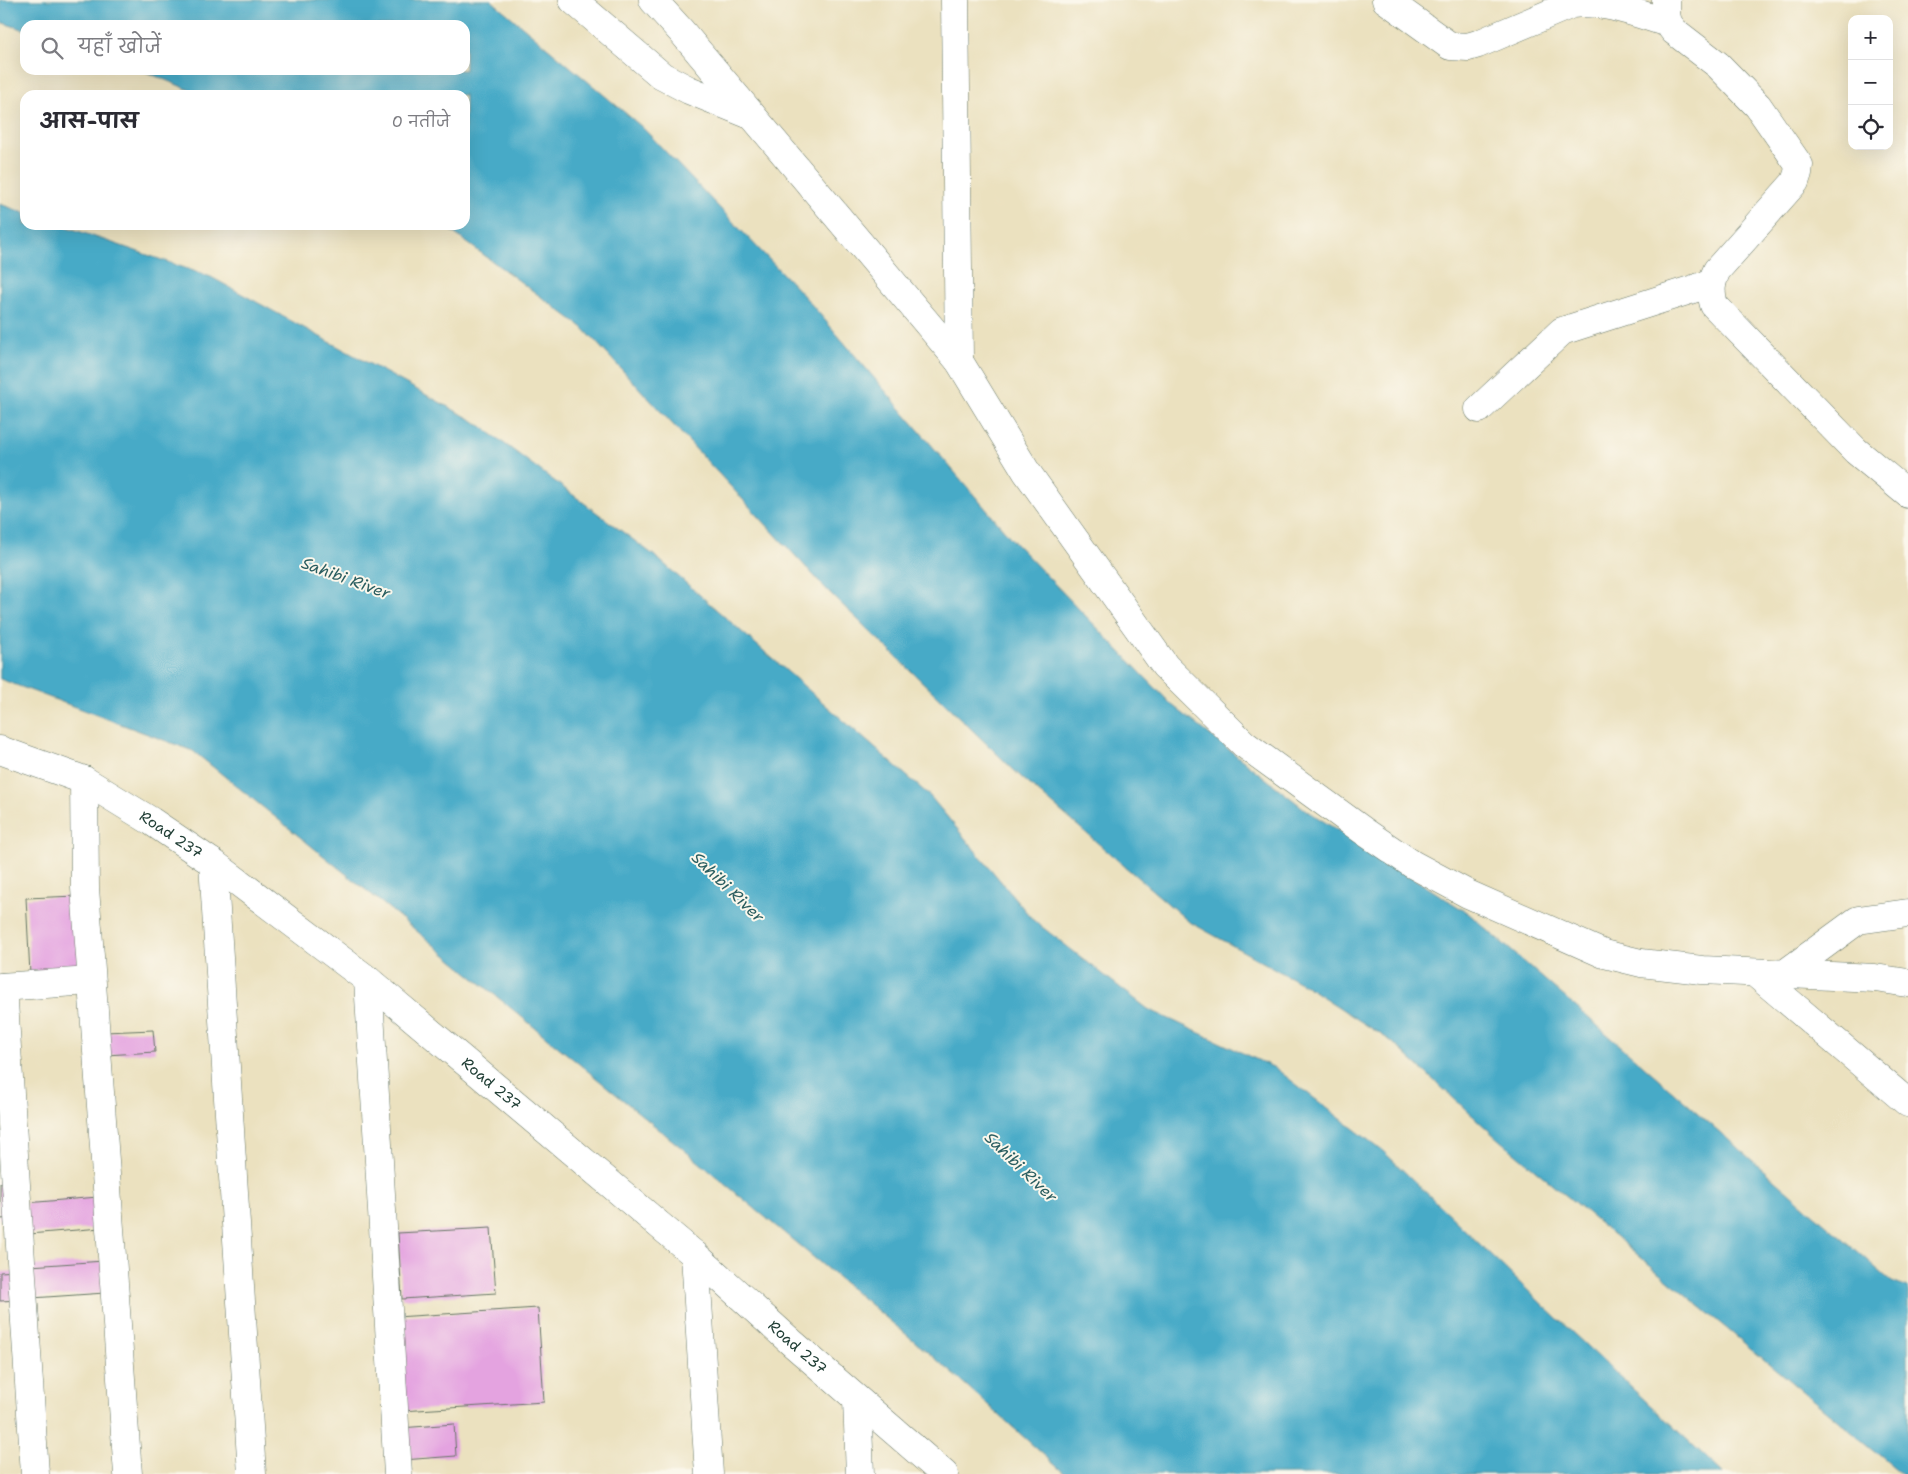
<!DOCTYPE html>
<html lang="hi">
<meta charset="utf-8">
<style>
body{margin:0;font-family:"Shantell Sans","Playpen Sans Deva",sans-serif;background:#f7f7f7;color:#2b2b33}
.controls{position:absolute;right:15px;top:15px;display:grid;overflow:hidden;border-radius:10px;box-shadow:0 5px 20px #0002}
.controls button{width:45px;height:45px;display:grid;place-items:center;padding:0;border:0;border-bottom:1px solid #e1e1e2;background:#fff;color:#2b2b33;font:25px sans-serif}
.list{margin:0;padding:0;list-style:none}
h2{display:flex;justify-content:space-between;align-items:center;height:65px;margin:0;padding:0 20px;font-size:21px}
h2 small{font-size:16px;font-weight:400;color:#7c7c81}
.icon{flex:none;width:28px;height:28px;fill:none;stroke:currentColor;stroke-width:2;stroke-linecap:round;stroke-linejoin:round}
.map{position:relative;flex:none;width:1908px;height:1474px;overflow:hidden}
.search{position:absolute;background:#fff;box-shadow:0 5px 20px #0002;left:20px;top:20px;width:450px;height:55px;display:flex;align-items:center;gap:12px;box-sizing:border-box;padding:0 18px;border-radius:15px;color:#7c7c81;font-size:19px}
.panel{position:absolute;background:#fff;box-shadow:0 5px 20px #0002;left:20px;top:90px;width:450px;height:140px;border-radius:15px}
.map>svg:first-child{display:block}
.water{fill:#47aac7;stroke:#33747e}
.building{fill:#e4a3e0}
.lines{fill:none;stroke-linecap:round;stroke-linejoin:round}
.minor-casing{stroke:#667665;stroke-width:29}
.tertiary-casing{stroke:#667665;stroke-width:29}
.minor{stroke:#fff;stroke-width:28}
.tertiary{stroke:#fff;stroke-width:28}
.labels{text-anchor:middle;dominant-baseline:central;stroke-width:4;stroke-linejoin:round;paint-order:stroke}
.street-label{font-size:15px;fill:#1f3d34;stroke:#fbf7ec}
.water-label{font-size:16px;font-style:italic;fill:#2b5e60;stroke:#fbf7ec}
</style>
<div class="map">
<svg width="1908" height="1474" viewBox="0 0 1908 1474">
<rect width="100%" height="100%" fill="#fbf7ec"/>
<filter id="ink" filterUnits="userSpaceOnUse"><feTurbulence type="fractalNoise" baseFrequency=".02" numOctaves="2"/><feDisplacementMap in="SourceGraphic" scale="10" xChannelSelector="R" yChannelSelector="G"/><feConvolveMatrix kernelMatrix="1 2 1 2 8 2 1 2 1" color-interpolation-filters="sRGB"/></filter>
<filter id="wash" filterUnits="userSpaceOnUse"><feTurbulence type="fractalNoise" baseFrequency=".0096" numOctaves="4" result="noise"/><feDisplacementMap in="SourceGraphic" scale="20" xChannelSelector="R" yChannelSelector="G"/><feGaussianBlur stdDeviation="1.12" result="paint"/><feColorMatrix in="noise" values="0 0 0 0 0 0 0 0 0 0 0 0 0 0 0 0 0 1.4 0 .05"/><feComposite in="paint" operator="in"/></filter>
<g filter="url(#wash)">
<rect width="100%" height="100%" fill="#ebe1bf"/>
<g class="water">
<path d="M0,0H491L642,127L806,298L1015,543L1172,705L1306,810L1468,913L1892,1282L1908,1288V1474H1902L1890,1464L1498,1139L1391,1041L1306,986L1188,921L1020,776L829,592L582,327L443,225H465V95H202L141,70H465V25H25V30L0,22Z"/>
<path d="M0,204L25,213V225H61L211,277L474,421L655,556L930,796L1033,920L1148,1009L1275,1068L1384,1152L1544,1306L1724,1474H1065L949,1370L694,1158L402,919L193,751L0,679Z"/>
</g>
<g id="blocks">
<g class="building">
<path d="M77,896L81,972L30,974L26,898Z"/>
<path d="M153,1030L155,1052L106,1055L105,1032Z"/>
<path d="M14,1182L16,1218L0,1219V1183Z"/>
<path d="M98,1197L101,1228L29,1234L26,1203Z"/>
<path d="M491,1228L496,1293L402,1299L398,1233Z"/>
<path d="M104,1261L105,1293L32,1298L30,1266Z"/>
<path d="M18,1271L20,1300L0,1301V1272Z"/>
<path d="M538,1308L544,1402L402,1411L396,1317Z"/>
<path d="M454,1424L456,1456L403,1460L400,1428Z"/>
</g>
</g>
</g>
<g filter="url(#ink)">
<use href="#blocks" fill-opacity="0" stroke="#667665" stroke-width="1"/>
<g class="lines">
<defs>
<g id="minor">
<path d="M955,0L959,361"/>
<path d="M1386,0L1450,46L1468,47L1478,44L1572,4C1605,0 1638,14 1668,23"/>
<path d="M1666,0V14L1668,23L1674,31L1718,65L1758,106L1799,165L1798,173L1795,182L1717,270C1711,283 1710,291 1714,305L1856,451L1908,494"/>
<path d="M1479,409L1562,331L1712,283"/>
<path d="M84,780L85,888L128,1474"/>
<path d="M213,863L252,1474"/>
<path d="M1783,975L1858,920L1908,913"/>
<path d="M368,980L398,1474"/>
<path d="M0,987L91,981"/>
<path d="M3,987L35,1474"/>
<path d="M695,1255L709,1474"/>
<path d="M857,1400L860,1474"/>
</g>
<g id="tertiary">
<path d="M573,0L662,76L689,90L748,114"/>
<path d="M653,0L682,32L959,361L1026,471L1165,666L1244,744L1365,832L1412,864L1468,894L1604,954L1641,963L1702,970L1875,978L1908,983"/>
<path id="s1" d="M0,750L84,780L151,821L213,863L368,980L695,1255L791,1342L944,1474"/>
<path d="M1755,973L1908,1103"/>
</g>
</defs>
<use href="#minor" class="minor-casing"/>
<use href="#tertiary" class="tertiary-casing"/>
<use href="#minor" class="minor"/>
<use href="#tertiary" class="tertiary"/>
</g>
</g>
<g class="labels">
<g class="street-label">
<text stroke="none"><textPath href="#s1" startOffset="192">Road 237</textPath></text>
<text stroke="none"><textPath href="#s1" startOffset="598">Road 237</textPath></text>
<text stroke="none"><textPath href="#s1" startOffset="1002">Road 237</textPath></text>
</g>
<g class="water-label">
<text transform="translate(346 578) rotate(20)">Sahibi River</text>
<text transform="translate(728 887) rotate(44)">Sahibi River</text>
<text transform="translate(1021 1167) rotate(44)">Sahibi River</text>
</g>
</g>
</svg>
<div class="controls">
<button>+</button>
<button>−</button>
<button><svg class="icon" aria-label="locate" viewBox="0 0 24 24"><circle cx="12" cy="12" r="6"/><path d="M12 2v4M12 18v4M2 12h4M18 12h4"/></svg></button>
</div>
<div class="search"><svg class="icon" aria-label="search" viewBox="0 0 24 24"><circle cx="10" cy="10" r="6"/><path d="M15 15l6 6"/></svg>यहाँ खोजें</div>
<section class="panel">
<h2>आस-पास<small>0 नतीजे</small></h2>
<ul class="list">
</ul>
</section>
</div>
